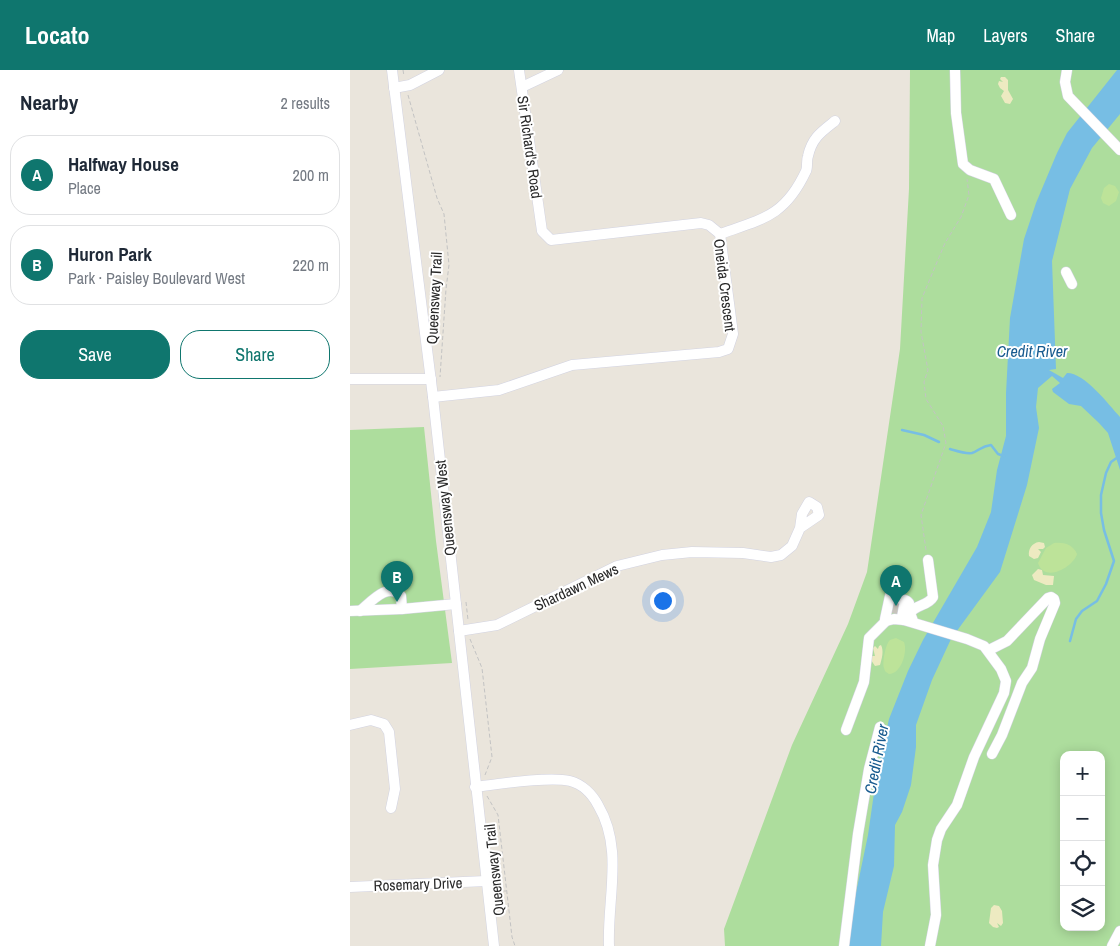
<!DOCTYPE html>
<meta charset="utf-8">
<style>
body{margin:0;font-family:"Archivo Narrow",sans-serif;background:#f6f6f7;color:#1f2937}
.controls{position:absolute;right:15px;bottom:15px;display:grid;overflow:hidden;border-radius:10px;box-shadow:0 2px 12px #0003}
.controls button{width:45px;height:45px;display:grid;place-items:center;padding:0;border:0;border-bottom:1px solid #e0e1e3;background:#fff;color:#1f2937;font:25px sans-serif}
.you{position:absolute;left:312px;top:530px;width:18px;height:18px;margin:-12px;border:4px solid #fff;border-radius:50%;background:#1a73e8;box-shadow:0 0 0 8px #1a73e833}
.badge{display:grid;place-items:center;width:32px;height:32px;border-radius:50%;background:#0f766e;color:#fff;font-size:16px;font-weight:700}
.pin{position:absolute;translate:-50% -41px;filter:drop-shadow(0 1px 2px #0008)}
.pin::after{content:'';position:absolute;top:26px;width:18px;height:15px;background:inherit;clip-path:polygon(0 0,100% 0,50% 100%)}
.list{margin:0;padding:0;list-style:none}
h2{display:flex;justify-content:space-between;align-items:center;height:65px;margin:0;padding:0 20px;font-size:21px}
h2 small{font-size:16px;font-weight:400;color:#747a83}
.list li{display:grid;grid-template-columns:32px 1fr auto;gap:15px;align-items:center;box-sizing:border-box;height:80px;margin:0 10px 10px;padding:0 10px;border:1px solid #e0e1e3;border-radius:20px}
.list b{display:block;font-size:19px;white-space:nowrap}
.list p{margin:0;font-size:16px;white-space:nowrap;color:#747a83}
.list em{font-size:16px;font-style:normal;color:#747a83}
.actions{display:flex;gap:10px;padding:15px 20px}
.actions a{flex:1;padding:11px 0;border:1px solid #0f766e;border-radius:20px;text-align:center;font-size:18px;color:#0f766e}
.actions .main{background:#0f766e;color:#fff}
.icon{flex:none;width:28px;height:28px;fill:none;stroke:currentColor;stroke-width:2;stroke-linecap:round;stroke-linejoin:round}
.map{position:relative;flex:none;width:770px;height:876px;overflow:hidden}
header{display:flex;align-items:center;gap:30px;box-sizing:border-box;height:70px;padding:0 25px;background:#0f766e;color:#fff}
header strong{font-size:24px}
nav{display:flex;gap:28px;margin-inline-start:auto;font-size:18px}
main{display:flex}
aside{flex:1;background:#fff}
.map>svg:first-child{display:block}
.green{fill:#addd9d;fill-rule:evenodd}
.sand{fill:#edeac1}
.pitch{fill:#bde399}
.water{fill:#77bee4}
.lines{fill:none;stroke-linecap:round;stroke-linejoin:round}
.stream{stroke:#77bee4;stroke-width:2.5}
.building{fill:#c6c3bb}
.minor-casing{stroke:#d2d3e1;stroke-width:11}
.path{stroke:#c3c3c3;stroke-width:1;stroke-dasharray:4 2.5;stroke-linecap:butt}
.minor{stroke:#fff;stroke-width:10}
.labels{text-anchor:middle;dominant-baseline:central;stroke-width:4;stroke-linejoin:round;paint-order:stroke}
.street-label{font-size:15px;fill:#292929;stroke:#fff}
.water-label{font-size:16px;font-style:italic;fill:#185b8f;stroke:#fff}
</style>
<header>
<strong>Locato</strong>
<nav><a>Map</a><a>Layers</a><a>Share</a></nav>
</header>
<main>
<aside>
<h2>Nearby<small>2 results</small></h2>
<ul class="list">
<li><span class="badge">A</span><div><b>Halfway House</b><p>Place</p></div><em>200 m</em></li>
<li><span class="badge">B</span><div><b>Huron Park</b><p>Park · Paisley Boulevard West</p></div><em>220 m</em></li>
</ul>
<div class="actions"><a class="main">Save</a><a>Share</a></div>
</aside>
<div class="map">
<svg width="770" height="876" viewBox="0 0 770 876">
<rect width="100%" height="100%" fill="#eae5dc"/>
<g class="green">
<path d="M560,0H770V876H375L374,859L442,675L498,554L517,502L550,279L559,119ZM714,685H751V857H714Z"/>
<path d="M74,357L86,471L102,593L0,599V360Z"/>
</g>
<g class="sand">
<path d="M651,7H655L658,10V20L663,29L660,34L655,33L651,26L654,21L650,18L648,14L649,11L653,12L650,9Z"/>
<path d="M689,472L694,473L695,477L693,479H688L691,482L688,488L684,489L679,486C678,479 682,473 689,472Z"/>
<path d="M688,499L692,500L693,505L704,506L703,515H696L684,510L682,505Z"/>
<path d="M531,575C534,581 532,588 530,595L525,596L521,590L522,586H525L523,578L525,576L528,579L529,576Z"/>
<path d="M644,835L649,836L652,841L653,853L651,856L647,853L649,857L647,858L643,857L639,853L641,838Z"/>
</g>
<g class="pitch">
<path d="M759,114L765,116L769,122L766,131L759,136L753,133L751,128L754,118Z"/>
<path d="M704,473C713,472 723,474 727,484C724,496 695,514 688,493L696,478Z"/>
<path d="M546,568L554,572C558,582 551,604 539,604C536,602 535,602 534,598C532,592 536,573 540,570Z"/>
</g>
<path class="water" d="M767,0H770V44L742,78L720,119L702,191L706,299L699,300L713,308L717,303C735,303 758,334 770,347V400L758,363L749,353L731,336L719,334L703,322L702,319L710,313L702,306L688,318L686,337L689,358L677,415L650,502L601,569L582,610L566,655V677L561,715L552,742L545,755L544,796L533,842L531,876H499L503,837L518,765L526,709L539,649L558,601L573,570L627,477L641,442L647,400L656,366V323L660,248L674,169L686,133L707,83L717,63Z"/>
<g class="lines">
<g class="stream">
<path d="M552,360L574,365L589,372"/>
<path d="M600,379C607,381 615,384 622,383C629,381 631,376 641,375L648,384L654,386"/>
<path d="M720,571L726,549L732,541L747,531L756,514L764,491L754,460L751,443V425L756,403L761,392L768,387L770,382"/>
</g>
</g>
<path class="building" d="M542,528L553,531L550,545L538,542Z"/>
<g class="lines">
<defs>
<g id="minor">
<path d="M42,0L83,327L144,876"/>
<path d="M605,0L606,43L613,94L620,100L644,109L661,145"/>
<path d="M717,0L715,12L718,26L770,80"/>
<path d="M172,17L208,0"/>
<path d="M44,18L60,15L89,0"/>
<path d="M370,164C413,149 435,146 456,101C458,97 456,91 458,86C462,68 471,62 485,51"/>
<path d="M716,202L722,214"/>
<path d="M0,309H81"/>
<path d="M83,327L149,320L222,295L369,282L378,279L383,264L370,164L359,155L351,153L201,170L192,161L169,0"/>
<path d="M578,490L583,527C578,536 566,534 560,543L563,551L554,550L617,569L634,576L651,599L656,611L654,623L624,687L607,735L591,759L587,770L583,795L586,845L580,876"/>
<path d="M0,541L52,539L106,534"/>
<path d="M10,541C20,533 38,511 51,526L52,539"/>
<path d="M536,551L535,549L540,526L555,530L552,547H554L559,533L557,531"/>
<path d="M109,561L147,555L267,496L312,485L342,482L393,483L421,487L431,485L442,476L450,458L452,444L459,432L467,437L469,445L450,458"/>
<path d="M641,579L657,571L698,528L701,527L704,529L705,533L690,569L682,598L672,613L652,665L642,684"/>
<path d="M0,655L21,650L34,654L39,662L45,719L41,738"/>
<path d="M496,660L514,612L519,568L536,551L544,549L554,550"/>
<path d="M125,717C148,714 199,706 220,711C232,714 242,724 248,735C274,779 257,828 259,876"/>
<path d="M0,817L136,811"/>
<path d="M494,876L508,764L519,699L530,657"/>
<path d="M762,876L770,861"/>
</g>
</defs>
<use href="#minor" class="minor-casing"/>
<g class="path">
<path d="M53,0L54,6"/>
<path d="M58,25L87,128L94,144L99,195L96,219L90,307"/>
<path d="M576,480L571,445L596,373L593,356L576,329L574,312L578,300L571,262L572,228L595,173L611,147L619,125L617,109"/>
<path d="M116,532L118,550"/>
<path d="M120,569L132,598L142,687L135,705"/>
<path d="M137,726L148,745L162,867L165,876"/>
<path d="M147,821H156"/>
</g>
<use href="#minor" class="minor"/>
</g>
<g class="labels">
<g class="street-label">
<text transform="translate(180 77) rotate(82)">Sir Richard's Road</text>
<text transform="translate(375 215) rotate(83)">Oneida Crescent</text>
<text transform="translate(84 228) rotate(-87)">Queensway Trail</text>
<text transform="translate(95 438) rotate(-96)">Queensway West</text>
<text transform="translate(226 517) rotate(-25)">Shardawn Mews</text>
<text transform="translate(144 800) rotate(-96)">Queensway Trail</text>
<text transform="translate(68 814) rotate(-2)">Rosemary Drive</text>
</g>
<g class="water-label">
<text x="682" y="281">Credit River</text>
<text transform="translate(526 689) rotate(-79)">Credit River</text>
</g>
</g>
</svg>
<div class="controls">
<button>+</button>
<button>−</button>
<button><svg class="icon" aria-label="locate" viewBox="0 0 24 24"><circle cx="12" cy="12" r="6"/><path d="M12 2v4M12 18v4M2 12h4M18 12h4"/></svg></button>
<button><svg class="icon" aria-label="layers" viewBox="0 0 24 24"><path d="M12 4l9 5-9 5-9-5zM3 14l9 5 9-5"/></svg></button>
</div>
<div class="you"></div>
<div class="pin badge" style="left:546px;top:536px">A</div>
<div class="pin badge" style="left:47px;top:532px">B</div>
</div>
</main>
